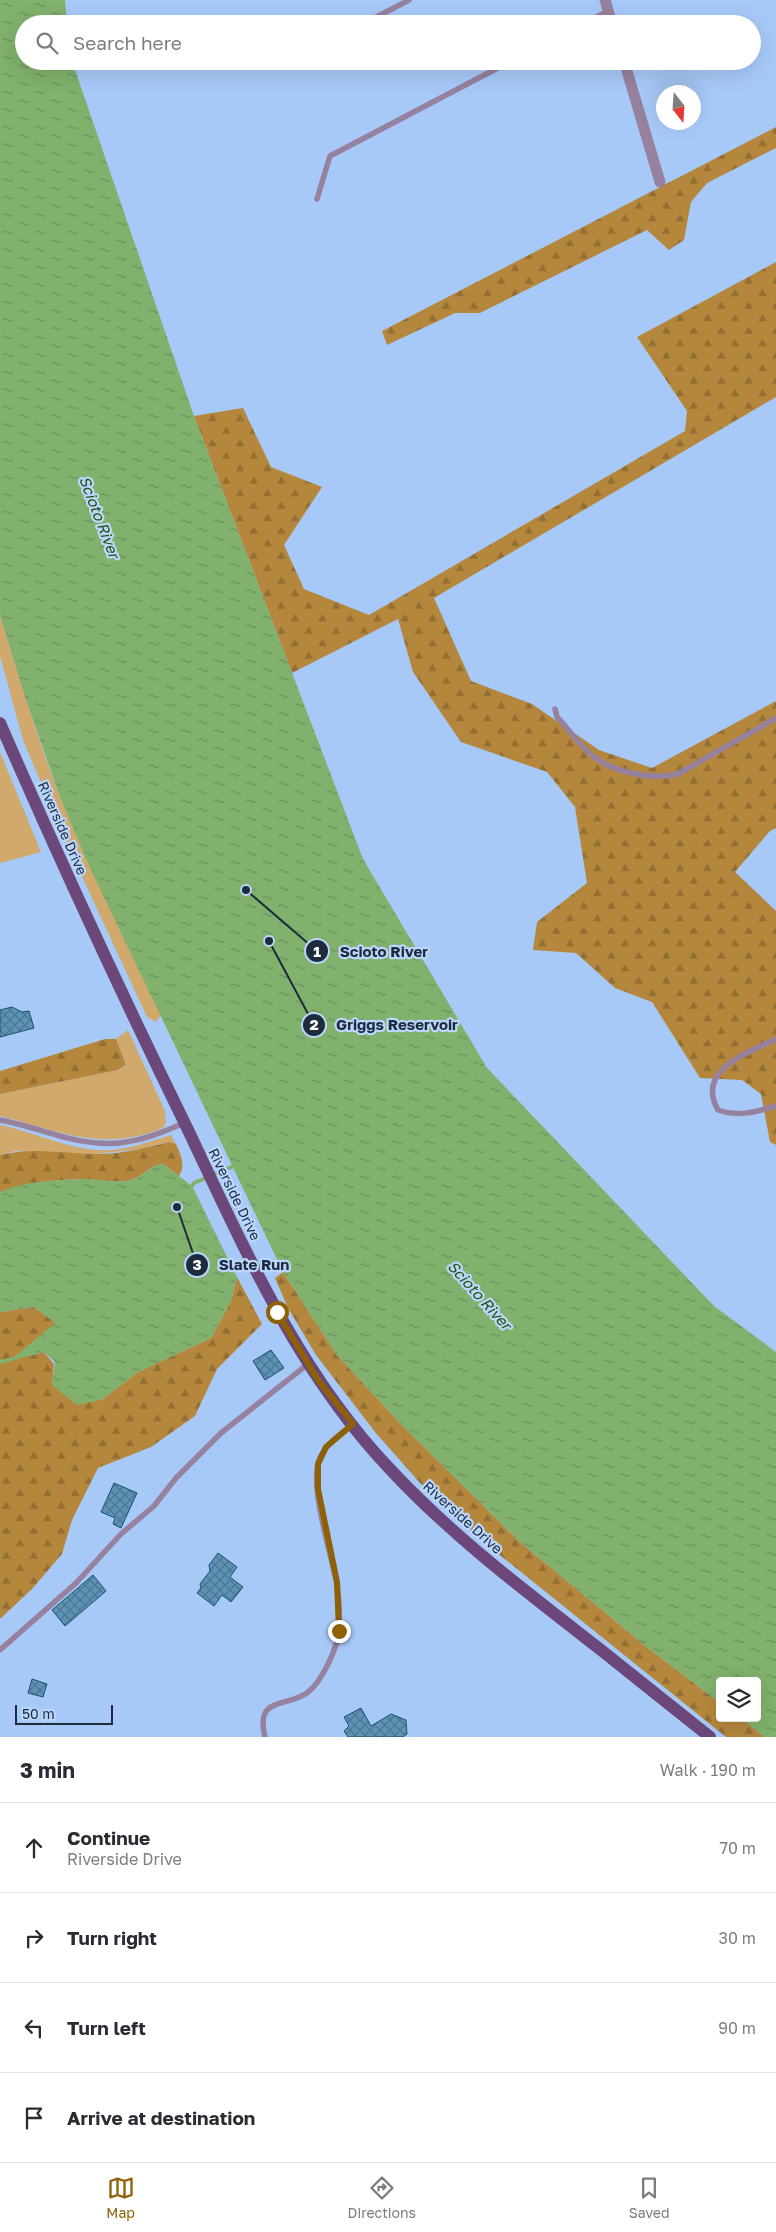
<!DOCTYPE html>
<meta charset="utf-8">
<style>
body{margin:0;font-family:"Golos Text",sans-serif;background:#f7f7f7;color:#2b2b33}
.controls{position:absolute;right:15px;bottom:15px;display:grid;overflow:hidden;border-radius:5px;box-shadow:0 5px 20px #0002}
.controls button{width:45px;height:45px;display:grid;place-items:center;padding:0;border:0;border-bottom:1px solid #e1e1e2;background:#fff;color:#2b2b33;font:25px sans-serif}
.compass{position:absolute;left:656px;top:85px;width:45px;height:45px;border-radius:50%;background:#fff;box-shadow:0 5px 20px #0002;rotate:163deg}
.scale{position:absolute;left:15px;bottom:12px;width:98px;box-sizing:border-box;padding-left:5px;border:2px solid #1e2b3d;border-top:0;font-size:14px;line-height:18px;white-space:nowrap;color:#1e2b3d;-webkit-text-stroke:4px #bad6fc;paint-order:stroke}
.stop{position:absolute;width:15px;height:15px;margin:-11px;border:4px solid #8e6107;border-radius:50%;background:#fff}
.stop.end{background:#8e6107;border-color:#fff;box-shadow:0 1px 5px #0008}
.list{margin:0;padding:0;list-style:none}
h2{display:flex;justify-content:space-between;align-items:center;height:65px;margin:0;padding:0 20px;font-size:21px}
h2 small{font-size:16px;font-weight:400;color:#7c7c81}
.list li{display:grid;grid-template-columns:32px 1fr auto;gap:15px;align-items:center;box-sizing:border-box;height:90px;padding:0 20px;border-top:1px solid #e1e1e2}
.list b{display:block;font-size:19px;white-space:nowrap}
.list p{margin:0;font-size:16px;white-space:nowrap;color:#7c7c81}
.list em{font-size:16px;font-style:normal;color:#7c7c81}
.icon{flex:none;width:28px;height:28px;fill:none;stroke:currentColor;stroke-width:2;stroke-linecap:round;stroke-linejoin:round}
.map{position:relative;flex:none;width:776px;height:1737px;overflow:hidden}
.search{position:absolute;background:#fff;box-shadow:0 5px 20px #0002;left:15px;right:15px;top:15px;height:55px;display:flex;align-items:center;gap:12px;box-sizing:border-box;padding:0 18px;border-radius:28px;color:#7c7c81;font-size:19px}
.sheet{height:425px;background:#fff}
nav{display:flex;justify-content:space-around;align-items:center;box-sizing:border-box;height:70px;border-top:1px solid #e1e1e2;background:#fff;font-size:14px;color:#7c7c81}
nav a{display:grid;justify-items:center;gap:2px}
nav .on{color:#8e6107}
.map>svg:first-child{display:block}
.green{fill:#d1a96c}
.forest{fill:url(#forest-firs)}
.water{fill:url(#water-ripples)}
.lines{fill:none;stroke-linecap:round;stroke-linejoin:round}
.stream{stroke:#81b16c;stroke-width:4}
.building{fill:url(#building-cross-hatch);stroke:#1a5271}
.service{stroke:#96819e;stroke-width:5.5}
.minor{stroke:#96819e;stroke-width:11}
.primary{stroke:#6c477a;stroke-width:12}
.route{stroke:#8e6107;stroke-width:6}
.labels{text-anchor:middle;dominant-baseline:central;stroke-width:4.5;stroke-linejoin:round;paint-order:stroke}
.street-label{font-size:14px;fill:#1e2b3d;stroke:#bad6fc}
.water-label{font-size:15px;font-style:italic;fill:#26520a;stroke:#bad6fc}
.leader{fill:none;stroke:#1e2b3d;stroke-width:2}
.callout-dot{fill:#1e2b3d;stroke:#bad6fc;stroke-width:2}
.mark-label{font-size:15px;text-anchor:middle;font-weight:bold;fill:#fff}
.callout-label{font-size:15px;text-anchor:middle;font-weight:bold;fill:#1e2b3d;stroke:#bad6fc;stroke-width:4.5;stroke-linejoin:round;paint-order:stroke}
</style>
<div class="map">
<svg width="776" height="1737" viewBox="0 0 776 1737">
<defs>
<pattern id="forest-firs" width="22" height="20" patternUnits="userSpaceOnUse" patternTransform="scale(1.25)"><rect width="22" height="20" fill="#b5873c"/><path d="M5 1l3.5 6h-7zM16 11l3.5 6h-7z" fill="#936f34"/></pattern>
<pattern id="water-ripples" width="26" height="14" patternUnits="userSpaceOnUse" patternTransform="scale(1.25)"><rect width="26" height="14" fill="#81b16c"/><path d="M2 4q2-2 4 0t4 0M15 11q2-2 4 0t4 0" fill="none" stroke="#69905a"/></pattern>
<pattern id="building-cross-hatch" width="8" height="8" patternUnits="userSpaceOnUse" patternTransform="scale(1.25)"><rect width="8" height="8" fill="#5c92b3"/><path d="M0 0l8 8M0 8l8-8" fill="none" stroke="#4b7793"/></pattern>
</defs>
<rect width="100%" height="100%" fill="#a7c9f8"/>
<g class="green">
<path d="M0,615C19,676 37,739 61,799C91,872 127,943 161,1014L156,1022L147,1017L67,844L23,740L0,656Z"/>
<path d="M0,752L41,852L0,863Z"/>
<path d="M128,1030L165,1111L166,1122L163,1128C101,1153 60,1131 0,1116V1094L118,1070L126,1066L116,1039Z"/>
<path d="M0,1125C36,1132 74,1153 112,1150C132,1148 152,1141 171,1135L176,1144L169,1142L141,1149L95,1154L15,1151L0,1155Z"/>
</g>
<g class="forest">
<path d="M776,127V148L707,183L691,202L684,240L669,250L647,230L480,313H455L387,345L382,331Z"/>
<path d="M776,262V397L434,598L471,681L532,704L599,750L652,768L776,701V828L770,831L735,872L776,911V1145L770,1142L761,1094L742,1080L700,1078L652,1002L615,988L576,953L533,950L537,922L587,883L575,807L547,772L461,742L413,672L398,619L292,673L194,416L243,408L271,467L322,487L284,545L304,589L369,615L685,431L687,411L637,337Z"/>
<path d="M105,1039H116L126,1065L118,1070L0,1094V1071Z"/>
<path d="M169,1142L176,1144C181,1156 186,1165 179,1176L163,1164C146,1166 144,1179 126,1181C112,1183 97,1179 83,1179C55,1180 26,1182 0,1194V1155C30,1147 62,1153 93,1154C118,1155 145,1148 169,1142Z"/>
<path d="M283,1272L336,1354L399,1422L520,1542L648,1648L720,1703V1718H741L765,1737H726L480,1539L420,1483L375,1432L316,1355L288,1308L275,1278Z"/>
<path d="M237,1277L262,1324L217,1369L195,1416L151,1447L98,1468L72,1520L62,1554L32,1589L0,1619V1312L34,1307L56,1323L11,1360L44,1352L54,1364L52,1385L101,1400L138,1372L211,1338L231,1301Z"/>
</g>
<g class="water">
<path d="M0,0H65L67,24H24V61H72L194,416L363,859L487,1068L714,1306L776,1352V1737H765L741,1718H757V1681H720V1703L648,1648L520,1542L399,1422L336,1354L283,1272L90,868L60,797L25,697L0,615Z"/>
<path d="M163,1164L192,1186L237,1277L231,1301L211,1338L138,1372L101,1400L77,1405L52,1385L55,1362L44,1352L10,1361L55,1323L34,1307L0,1312V1192C24,1181 56,1180 84,1179C98,1179 112,1183 126,1181C144,1179 147,1166 163,1164Z"/>
</g>
<g class="lines">
<g class="stream">
<path d="M190,1189L194,1183L236,1165"/>
<path d="M0,1362L12,1359"/>
</g>
</g>
<g class="building">
<path d="M12,1007L22,1012L29,1011L34,1028L0,1037V1010Z"/>
<path d="M271,1350L284,1368L265,1380L253,1361Z"/>
<path d="M114,1483L137,1493L121,1528L113,1524L115,1518L101,1512Z"/>
<path d="M218,1553L237,1567L230,1577L243,1587L231,1602L222,1595L214,1606L197,1593L201,1588L200,1584L210,1571L209,1565Z"/>
<path d="M93,1575L106,1591L65,1626L52,1610Z"/>
<path d="M32,1679L47,1684L43,1697L28,1693Z"/>
<path d="M361,1708L371,1726L391,1714L406,1720L407,1734L403,1737H348L344,1731L349,1726L344,1717Z"/>
</g>
<g class="lines">
<g class="service">
<path d="M363,24L409,0"/>
<path d="M583,24L608,11"/>
<path d="M317,199L330,156L511,61"/>
<path d="M555,709L557,717C569,729 580,747 594,757C616,773 652,780 678,774L776,718"/>
<path d="M776,1039C748,1053 695,1070 718,1110C738,1117 756,1112 776,1106"/>
<path d="M0,1120C33,1126 65,1141 98,1143C128,1146 157,1135 184,1123"/>
<path d="M0,1650L76,1583L121,1534L154,1506L176,1478L221,1433L308,1364"/>
<path d="M265,1737C255,1696 285,1708 307,1693C322,1682 338,1647 339,1629C340,1613 339,1595 336,1580C330,1550 311,1491 318,1463C323,1446 339,1435 353,1424"/>
</g>
<g class="minor">
<path d="M605,0L612,24"/>
<path d="M624,61L660,182"/>
</g>
<path class="primary" d="M0,723C60,861 123,997 189,1132C245,1250 298,1372 389,1468C451,1535 524,1590 596,1646C634,1676 672,1707 710,1737"/>
</g>
<g class="lines">
<path class="route" d="M277,1312L318,1380L353,1424L326,1447L318,1464V1489L337,1582L339,1631"/>
</g>
<g class="labels">
<g class="street-label">
<text transform="translate(63 828) rotate(66)">Riverside Drive</text>
<text transform="translate(235 1194) rotate(64)">Riverside Drive</text>
<text transform="translate(463 1517) rotate(42)">Riverside Drive</text>
</g>
<g class="water-label">
<text transform="translate(100 517) rotate(69)">Scioto River</text>
<text transform="translate(480 1295) rotate(48)">Scioto River</text>
</g>
</g>
<path class="leader" d="M246 890L317 951M269 941L314 1025M177 1207L197 1265"/>
<g class="callout-dot">
<circle cx="246" cy="890" r="5"/>
<circle cx="269" cy="941" r="5"/>
<circle cx="177" cy="1207" r="5"/>
<circle cx="317" cy="951" r="12"/>
<circle cx="314" cy="1025" r="12"/>
<circle cx="197" cy="1265" r="12"/>
</g>
<g class="mark-label">
<text x="317" y="957">1</text>
<text x="314" y="1030">2</text>
<text x="197" y="1270">3</text>
</g>
<g class="callout-label">
<text x="384" y="957">Scioto River</text>
<text x="397" y="1030">Griggs Reservoir</text>
<text x="254" y="1270">Slate Run</text>
</g>
</svg>
<div class="controls">
<button><svg class="icon" aria-label="layers" viewBox="0 0 24 24"><path d="M12 4l9 5-9 5-9-5zM3 14l9 5 9-5"/></svg></button>
</div>
<svg class="compass" viewBox="-18 -18 36 36"><path d="M0-13l5 13h-10z" fill="#e53935"/><path d="M0 13l5-13h-10z" fill="#7c7c81"/></svg>
<div class="scale">50 m</div>
<div class="stop" style="left:277px;top:1312px"></div>
<div class="stop end" style="left:339px;top:1631px"></div>
<div class="search"><svg class="icon" aria-label="search" viewBox="0 0 24 24"><circle cx="10" cy="10" r="6"/><path d="M15 15l6 6"/></svg>Search here</div>
</div>
<section class="sheet">
<h2>3 min<small>Walk · 190 m</small></h2>
<ul class="list">
<li><svg class="icon" aria-label="ahead" viewBox="0 0 24 24"><path d="M12 20V5M6 11l6-6 6 6"/></svg><div><b>Continue</b><p>Riverside Drive</p></div><em>70 m</em></li>
<li><svg class="icon" aria-label="right" viewBox="0 0 24 24"><path d="M7 20v-9h11M14 6l5 5-5 5"/></svg><div><b>Turn right</b></div><em>30 m</em></li>
<li><svg class="icon" aria-label="left" viewBox="0 0 24 24"><path d="M17 20v-9H6M10 6l-5 5 5 5"/></svg><div><b>Turn left</b></div><em>90 m</em></li>
<li><svg class="icon" aria-label="arrive" viewBox="0 0 24 24"><path d="M6 21V4h12l-3 4 3 4H6"/></svg><div><b>Arrive at destination</b></div></li>
</ul>
</section>
<nav>
<a class="on"><svg class="icon" aria-label="map" viewBox="0 0 24 24"><path d="M3 6l6-2 6 2 6-2v14l-6 2-6-2-6 2zM9 4v14M15 6v14"/></svg>Map</a>
<a><svg class="icon" aria-label="directions" viewBox="0 0 24 24"><path d="M12 3l9 9-9 9-9-9zM9 14v-3h6M13 9l2 2-2 2"/></svg>Directions</a>
<a><svg class="icon" aria-label="saved" viewBox="0 0 24 24"><path d="M7 4h10v16l-5-4-5 4z"/></svg>Saved</a>
</nav>
